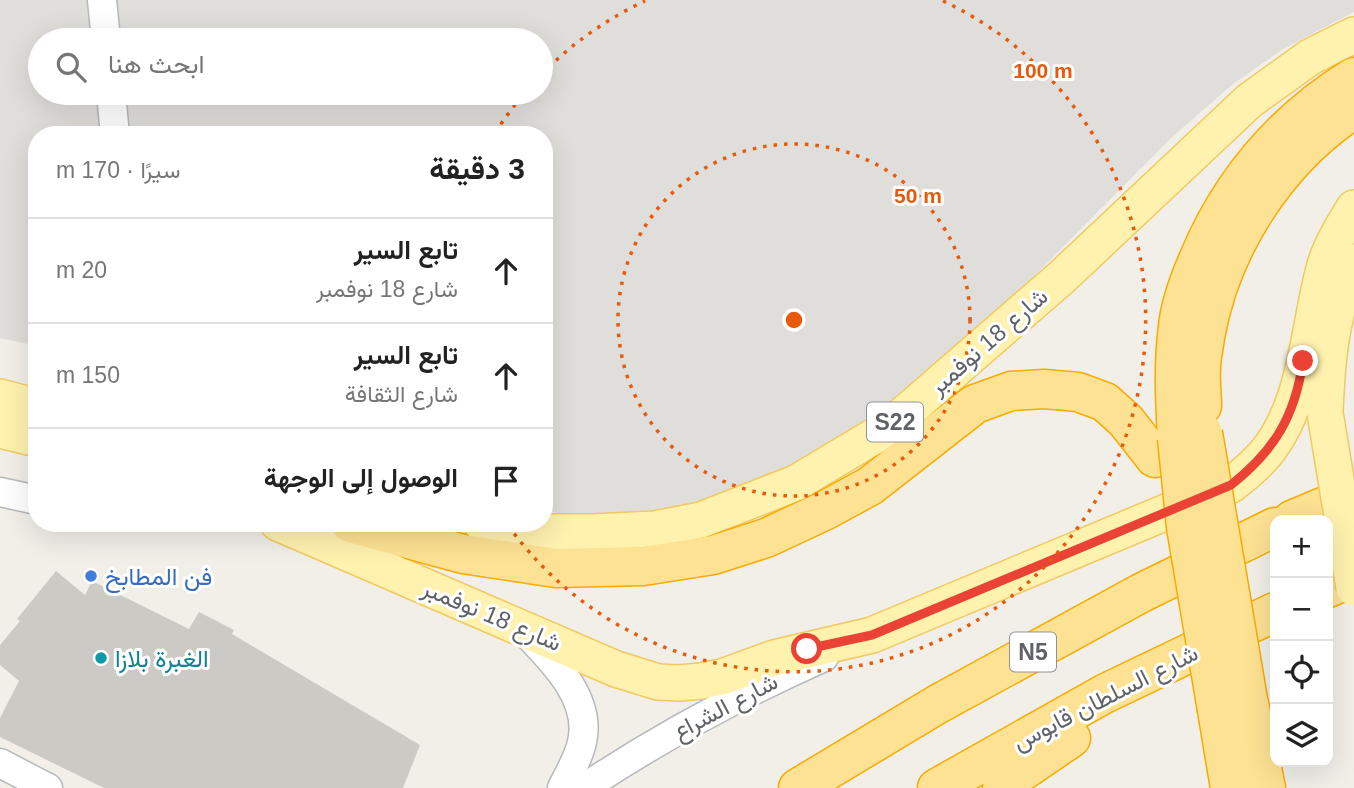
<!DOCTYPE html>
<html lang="ar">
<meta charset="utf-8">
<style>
body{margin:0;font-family:Helvetica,Vazirmatn,sans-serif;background:#f6f6f6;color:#222;direction:rtl}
.controls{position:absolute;right:21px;bottom:21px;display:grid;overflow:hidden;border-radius:14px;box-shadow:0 7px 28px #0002}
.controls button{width:63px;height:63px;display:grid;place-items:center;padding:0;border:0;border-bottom:2px solid #e0e0e0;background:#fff;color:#222;font:35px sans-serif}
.stop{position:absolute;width:21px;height:21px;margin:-16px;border:5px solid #ea4335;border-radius:50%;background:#fff}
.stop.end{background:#ea4335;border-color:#fff;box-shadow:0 2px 7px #0008}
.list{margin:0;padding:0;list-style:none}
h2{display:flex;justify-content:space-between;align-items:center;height:91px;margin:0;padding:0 28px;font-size:30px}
h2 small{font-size:23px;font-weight:400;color:#767676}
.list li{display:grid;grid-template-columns:46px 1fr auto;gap:21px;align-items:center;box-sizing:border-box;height:105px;padding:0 28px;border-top:2px solid #e0e0e0}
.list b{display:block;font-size:26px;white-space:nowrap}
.list p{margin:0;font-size:23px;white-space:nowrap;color:#767676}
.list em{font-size:23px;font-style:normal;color:#767676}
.icon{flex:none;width:38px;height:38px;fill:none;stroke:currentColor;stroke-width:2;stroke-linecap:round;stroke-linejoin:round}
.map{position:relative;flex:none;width:1354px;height:788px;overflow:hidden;direction:ltr}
.search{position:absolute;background:#fff;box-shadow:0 7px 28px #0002;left:28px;top:28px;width:525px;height:77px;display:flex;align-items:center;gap:18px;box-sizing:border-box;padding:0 24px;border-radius:38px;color:#767676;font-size:26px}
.panel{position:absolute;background:#fff;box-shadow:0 7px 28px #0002;left:28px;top:126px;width:525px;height:406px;border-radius:28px;direction:rtl}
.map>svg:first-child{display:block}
.industrial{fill:#e0deda;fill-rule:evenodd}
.building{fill:#cccac5}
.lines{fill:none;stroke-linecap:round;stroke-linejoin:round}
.minor-casing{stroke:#b5b8bc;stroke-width:31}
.major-casing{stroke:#f2c960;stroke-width:38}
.highway-casing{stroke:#f9ab00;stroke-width:41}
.minor{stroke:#fff;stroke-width:28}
.major{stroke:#fff2af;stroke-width:35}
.highway{stroke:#fde293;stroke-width:38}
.major-bridge-casing{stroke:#f2c960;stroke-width:38;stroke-linecap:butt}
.highway-bridge-casing{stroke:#f9ab00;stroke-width:41;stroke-linecap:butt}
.major-bridge{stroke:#fff2af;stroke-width:35}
.highway-bridge{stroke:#fde293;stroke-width:38}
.route{stroke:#ea4335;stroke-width:9}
.ring{fill:none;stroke:#e8590c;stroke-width:3.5;stroke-dasharray:3.5 7}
.shop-dot{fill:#3f7fe0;stroke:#fff;stroke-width:2.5}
.culture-dot{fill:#0f9aa8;stroke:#fff;stroke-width:2.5}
.labels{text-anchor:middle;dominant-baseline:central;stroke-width:6;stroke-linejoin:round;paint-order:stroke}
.shield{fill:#fff;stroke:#8f9295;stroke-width:2}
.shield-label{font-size:23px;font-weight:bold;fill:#5f6368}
.street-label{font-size:24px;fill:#5f6368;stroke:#fff}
.shop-label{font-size:24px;fill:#366cbe;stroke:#fff;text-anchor:start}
.culture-label{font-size:24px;fill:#0d838f;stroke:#fff;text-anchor:start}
.centre{fill:#e8590c;stroke:#fff;stroke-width:3.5}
.ring-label{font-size:21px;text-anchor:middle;font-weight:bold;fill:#e8590c;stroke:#fff;stroke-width:6;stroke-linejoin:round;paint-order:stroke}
</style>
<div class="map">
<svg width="1354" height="788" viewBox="0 0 1354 788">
<rect width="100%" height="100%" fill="#f1efe8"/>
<path class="industrial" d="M0,0H1354V12L1283,49L1233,84L1171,138L955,356L873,428L763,486L673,509L603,516L564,515L544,509V135H37V346L0,338ZM40,40H541V93H40Z"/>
<path class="building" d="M56,571L85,595L92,581L189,629L199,612L234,630L232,634L420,745L403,788H104L0,737V718L19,681L0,665V645L20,621L17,619Z"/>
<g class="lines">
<defs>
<g id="minor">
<path d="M102,0L106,40"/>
<path d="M111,93L115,135"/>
<path d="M0,492L37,500"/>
<path d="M526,633C553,661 592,699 582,742C579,757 569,774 562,788"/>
<path d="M0,763L48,788"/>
<path d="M584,788C659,738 741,694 824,657"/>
</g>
<g id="major">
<path d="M0,397L37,407"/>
<path d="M1325,413C1327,358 1331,313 1354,262"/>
<path d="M0,430L37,439"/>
<path d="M278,523L616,669L658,682L679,683L701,681L722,677L774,658L872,635L1231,485C1244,475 1256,465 1266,453C1307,403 1308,326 1325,265C1331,245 1343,226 1354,208"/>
<path d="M481,523L540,532H593L655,529L701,520L796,483L888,428L1062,277L1249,101L1310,57L1354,35"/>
</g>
<g id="highway">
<path d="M1202,406C1202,394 1200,381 1201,368C1201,358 1204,347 1205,337C1221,246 1277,160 1354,109"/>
<path d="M1177,438C1175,401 1173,364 1178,327C1180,304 1189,281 1198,260C1230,183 1283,121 1354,77"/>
<path d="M1292,520L1354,494"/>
<path d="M350,523L463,554L556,568L643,566L713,555L766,538L824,511L870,486L975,404L1011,391L1044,389L1078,392L1105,402L1126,421L1155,458"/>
<path d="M1328,588L1354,577"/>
<path d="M1247,694L1266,788"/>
<path d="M1217,710L1230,788"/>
<path d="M798,788L938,704L1141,593L1275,527"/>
<path d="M937,788L1104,694L1275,612"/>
<path d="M1002,788L1011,779L1071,738"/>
</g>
</defs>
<use href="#minor" class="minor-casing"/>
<use href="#major" class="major-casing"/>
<use href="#highway" class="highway-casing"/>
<use href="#minor" class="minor"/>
<use href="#major" class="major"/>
<use href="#highway" class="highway"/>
<defs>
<path id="major-bridge" d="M1325,413L1354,588"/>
<g id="highway-bridge">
<path d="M1203,433L1247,694"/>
<path d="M1177,438L1186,527L1217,710"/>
</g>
</defs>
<use href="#major-bridge" class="major-bridge-casing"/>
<use href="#highway-bridge" class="highway-bridge-casing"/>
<use href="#major-bridge" class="major-bridge"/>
<use href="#highway-bridge" class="highway-bridge"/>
</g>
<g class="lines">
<path class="route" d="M807,649L872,635L1231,485C1275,450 1295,416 1303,361"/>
</g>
<g class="ring">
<circle cx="794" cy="320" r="176"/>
<path d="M495 133A352 352 0 0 1 524 94M541 75A352 352 0 0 1 645 1M943 1A352 352 0 1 1 507 524"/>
</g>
<circle class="shop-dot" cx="91" cy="576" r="7"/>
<circle class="culture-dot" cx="101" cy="658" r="7"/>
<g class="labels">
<g class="shield">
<rect x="867" y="402.5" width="56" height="39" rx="5"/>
<rect x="1010" y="632.5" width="46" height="39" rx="5"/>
</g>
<g class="shield-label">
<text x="895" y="422">S22</text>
<text x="1033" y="652">N5</text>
</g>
<g class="street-label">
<text transform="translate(988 341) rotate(-41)">شارع 18 نوفمبر</text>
<text transform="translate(492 615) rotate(23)">شارع 18 نوفمبر</text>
<text transform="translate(1105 697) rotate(-27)">شارع السلطان قابوس</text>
<text transform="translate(725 706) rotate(-28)">شارع الشراع</text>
</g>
<g class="shop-label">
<text x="105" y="576">فن المطابخ</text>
</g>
<g class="culture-label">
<text x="115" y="658">الغبرة بلازا</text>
</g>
</g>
<circle cx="794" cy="320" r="10" class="centre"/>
<g class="ring-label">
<text x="1043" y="78">100 m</text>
<text x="918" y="203">50 m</text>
</g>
</svg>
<div class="controls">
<button>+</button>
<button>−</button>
<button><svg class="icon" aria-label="locate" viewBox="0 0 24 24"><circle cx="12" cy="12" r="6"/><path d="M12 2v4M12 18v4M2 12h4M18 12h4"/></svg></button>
<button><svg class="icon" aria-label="layers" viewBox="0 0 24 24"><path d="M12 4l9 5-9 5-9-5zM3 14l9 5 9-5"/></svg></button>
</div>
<div class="stop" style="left:807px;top:649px"></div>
<div class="stop end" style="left:1303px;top:361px"></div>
<div class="search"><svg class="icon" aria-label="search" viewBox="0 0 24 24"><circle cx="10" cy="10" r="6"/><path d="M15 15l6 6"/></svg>ابحث هنا</div>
<section class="panel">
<h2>3 دقيقة<small>سيرًا · 170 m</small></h2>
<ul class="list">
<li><svg class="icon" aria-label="ahead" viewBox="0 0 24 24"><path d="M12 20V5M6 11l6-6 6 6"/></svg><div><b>تابع السير</b><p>شارع 18 نوفمبر</p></div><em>20 m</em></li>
<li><svg class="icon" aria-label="ahead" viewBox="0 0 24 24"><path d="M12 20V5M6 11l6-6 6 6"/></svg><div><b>تابع السير</b><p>شارع الثقافة</p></div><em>150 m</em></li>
<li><svg class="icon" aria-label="arrive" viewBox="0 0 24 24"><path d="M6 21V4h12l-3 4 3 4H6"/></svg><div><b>الوصول إلى الوجهة</b></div></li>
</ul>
</section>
</div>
